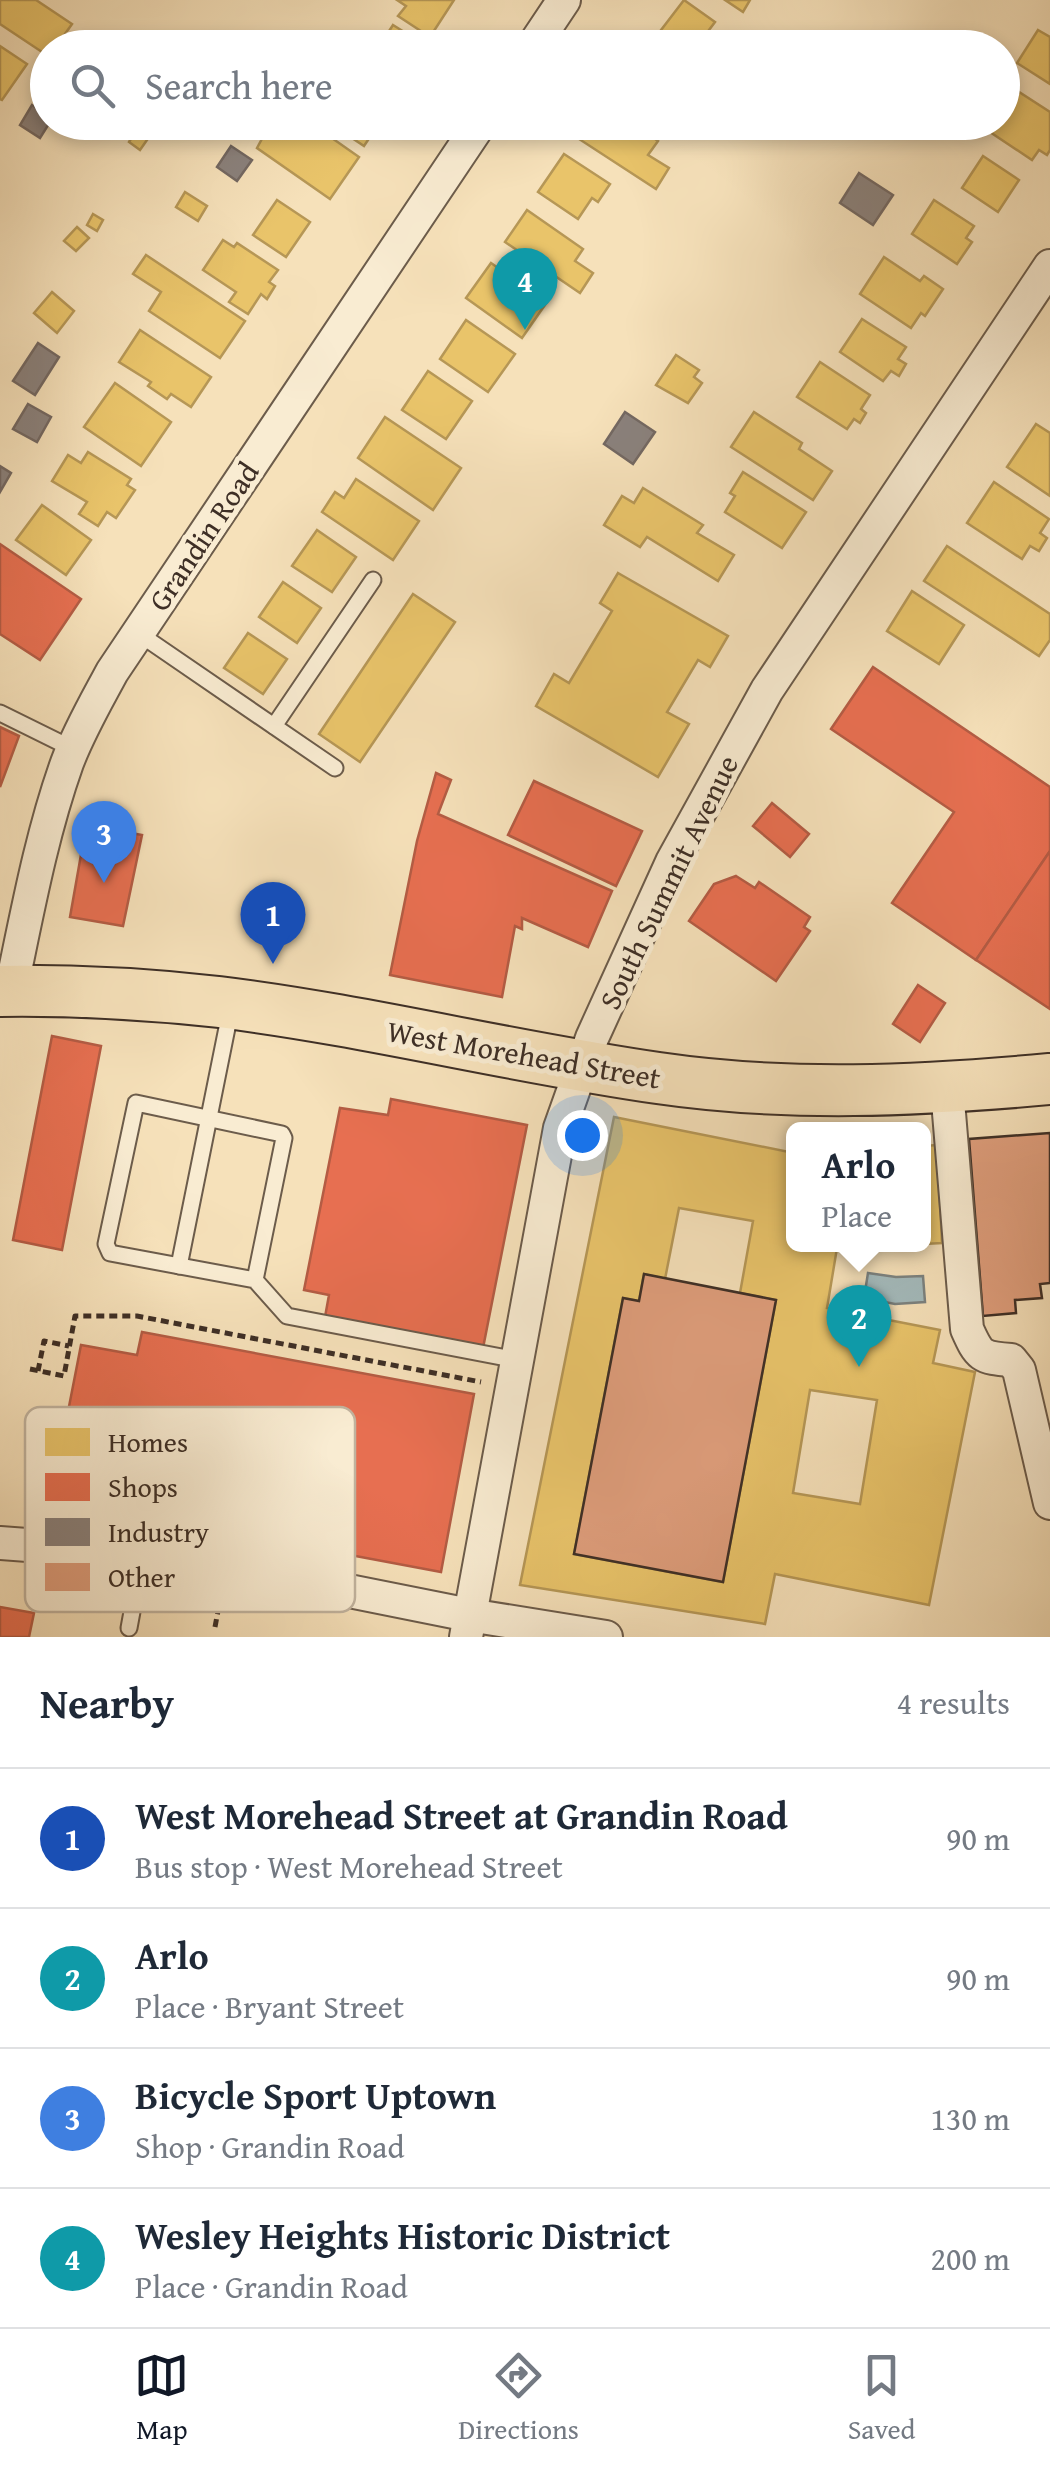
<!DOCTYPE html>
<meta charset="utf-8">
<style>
body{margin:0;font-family:"Gentium Book Plus",serif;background:#f6f6f7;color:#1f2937}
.you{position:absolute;left:582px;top:1135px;width:35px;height:35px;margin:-25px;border:8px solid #fff;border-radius:50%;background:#1a73e8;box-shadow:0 0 0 15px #1a73e833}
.badge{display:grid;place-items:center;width:65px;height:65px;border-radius:50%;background:#111827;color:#fff;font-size:32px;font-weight:700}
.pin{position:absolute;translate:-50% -82px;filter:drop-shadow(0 2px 5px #0008)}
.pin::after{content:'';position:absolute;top:52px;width:35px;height:30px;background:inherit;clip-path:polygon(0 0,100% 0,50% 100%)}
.popup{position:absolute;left:786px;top:1122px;width:145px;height:130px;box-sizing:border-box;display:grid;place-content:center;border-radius:15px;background:#fff;filter:drop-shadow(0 2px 8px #0005);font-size:32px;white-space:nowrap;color:#747a83}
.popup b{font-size:38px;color:#1f2937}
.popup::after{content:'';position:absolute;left:50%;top:100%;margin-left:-20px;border:20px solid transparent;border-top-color:#fff}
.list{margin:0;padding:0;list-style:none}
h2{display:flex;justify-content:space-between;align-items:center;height:130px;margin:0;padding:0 40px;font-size:42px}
h2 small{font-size:32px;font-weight:400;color:#747a83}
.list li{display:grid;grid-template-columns:65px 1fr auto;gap:30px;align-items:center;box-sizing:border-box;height:140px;padding:0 40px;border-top:2px solid #e0e1e3}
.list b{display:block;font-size:38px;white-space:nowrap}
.list p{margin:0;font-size:32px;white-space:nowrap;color:#747a83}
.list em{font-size:32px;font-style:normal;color:#747a83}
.icon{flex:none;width:55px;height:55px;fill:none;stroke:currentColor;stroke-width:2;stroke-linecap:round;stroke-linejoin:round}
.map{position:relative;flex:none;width:1050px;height:1637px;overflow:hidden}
.search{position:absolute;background:#fff;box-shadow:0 5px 15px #0003;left:30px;right:30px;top:30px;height:110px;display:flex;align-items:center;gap:25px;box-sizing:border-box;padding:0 35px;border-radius:55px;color:#747a83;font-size:38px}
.sheet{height:690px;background:#fff}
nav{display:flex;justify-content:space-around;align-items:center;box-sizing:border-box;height:140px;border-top:2px solid #e0e1e3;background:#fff;font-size:28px;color:#747a83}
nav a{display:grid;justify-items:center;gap:5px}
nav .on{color:#111827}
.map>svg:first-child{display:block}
.water{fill:#a3babc;stroke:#7b8280;stroke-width:2.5}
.homes{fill:#e9c46a;stroke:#b69756;stroke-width:2.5;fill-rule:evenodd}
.shops{fill:#e76f51;stroke:#b45c44;stroke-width:2.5}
.industry{fill:#8a817c;stroke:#736862;stroke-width:2.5}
.building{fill:#de9d7b;stroke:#3e2f26;stroke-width:2.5}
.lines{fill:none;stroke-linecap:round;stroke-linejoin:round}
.service-casing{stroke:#6c5c4b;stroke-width:19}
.minor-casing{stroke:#6c5c4b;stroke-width:36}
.primary-casing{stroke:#3e2f26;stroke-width:54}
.path{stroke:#3e2f26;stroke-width:5;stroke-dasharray:8 5;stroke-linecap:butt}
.service{stroke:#f9ecd2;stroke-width:15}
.minor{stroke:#f9ecd2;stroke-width:32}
.primary{stroke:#f6e1ba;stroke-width:50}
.labels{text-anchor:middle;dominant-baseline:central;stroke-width:10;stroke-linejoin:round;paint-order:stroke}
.street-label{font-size:30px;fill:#3e2f26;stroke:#f9ecd2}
.key{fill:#f9ecd2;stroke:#c1b39e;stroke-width:2.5}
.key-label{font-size:28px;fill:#3e2f26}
</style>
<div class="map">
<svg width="1050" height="1637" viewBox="0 0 1050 1637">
<rect width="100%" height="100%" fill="#f6e1ba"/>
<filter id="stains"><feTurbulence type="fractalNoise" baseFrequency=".002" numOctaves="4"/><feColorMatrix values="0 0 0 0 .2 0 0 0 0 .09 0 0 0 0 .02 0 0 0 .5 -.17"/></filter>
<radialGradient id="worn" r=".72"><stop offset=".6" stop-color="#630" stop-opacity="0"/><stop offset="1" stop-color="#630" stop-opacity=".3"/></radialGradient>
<path class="water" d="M868,1273L896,1277L923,1276L925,1302L895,1304L864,1298Z"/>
<g class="homes">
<path d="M0,0H36L72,24L55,48H48V56L0,24Z"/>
<path d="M397,0H454L430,37L398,16L406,6Z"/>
<path d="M684,0L715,22L706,34L725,48H678L658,34Z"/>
<path d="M725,0H750L743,12Z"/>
<path d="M393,25L428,47L427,48H378Z"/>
<path d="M1038,30L1050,37V84L1017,63Z"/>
<path d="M0,46L27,64L2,100L0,99Z"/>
<path d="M1002,81L1050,112V150L1047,155L1039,150L1032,160L975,122H1002Z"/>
<path d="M271,122H309L359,157L330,199L257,148Z"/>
<path d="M328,122H380L364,146Z"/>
<path d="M586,122H630L658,141L648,155L669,168L656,189L576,137Z"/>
<path d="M137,129L149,137L140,150L129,142Z"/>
<path d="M564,154L610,184L598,202L592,198L578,219L538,192Z"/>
<path d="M983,156L1019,180L998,212L962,188Z"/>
<path d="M185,192L207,206L198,221L176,207Z"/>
<path d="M277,200L310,222L286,257L253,235Z"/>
<path d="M934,200L974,226L966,238L972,242L957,264L912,234Z"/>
<path d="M527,210L583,249L575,261L593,273L580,293L505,242Z"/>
<path d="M93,214L103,220L97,231L87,225Z"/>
<path d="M77,227L89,238L76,251L64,241Z"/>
<path d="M223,240L234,247L237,243L278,270L269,282L275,286L267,299L261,294L248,314L229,302L236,292L203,270Z"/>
<path d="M146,255L245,321L220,358L149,311L161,292L133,274Z"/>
<path d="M884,257L920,281L924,276L943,289L925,316L921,313L911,328L860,294Z"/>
<path d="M491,263L547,302L522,338L466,298Z"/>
<path d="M52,292L74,311L57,333L34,313Z"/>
<path d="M862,319L906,347L898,359L906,364L899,376L891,371L883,381L840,352Z"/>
<path d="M466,320L515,354L488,392L440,359Z"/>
<path d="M140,330L211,377L191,407L171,394L167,399L148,386L151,382L119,362Z"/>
<path d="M676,355L699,370L694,377L702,383L688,403L656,385Z"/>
<path d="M820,362L870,395L861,409L866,413L860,423L854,419L847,429L797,397Z"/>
<path d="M428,371L472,401L446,439L402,410Z"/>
<path d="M115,383L171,422L141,466L84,427Z"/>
<path d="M754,412L802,443L799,449L832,471L813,500L731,447Z"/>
<path d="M385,417L461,468L433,510L358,458Z"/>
<path d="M1036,424L1050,433V496L1007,467Z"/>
<path d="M88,452L131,479L127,485L135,490L116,518L107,512L98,526L79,514L87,502L52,481L68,455L81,463Z"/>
<path d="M743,472L806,512L782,548L725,512L735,496L730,493Z"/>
<path d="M356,479L419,521L393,560L322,512L335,492L344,498Z"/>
<path d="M994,482L1049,519L1040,533L1047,538L1039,551L1030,546L1022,559L967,523Z"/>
<path d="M643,488L703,525L697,533L734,555L718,581L647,537L640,547L604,525L622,496L634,503Z"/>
<path d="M42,505L91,540L66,575L16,540Z"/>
<path d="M317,530L356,557L332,592L292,566Z"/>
<path d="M947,546L1050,614V640L1039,656L924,581Z"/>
<path d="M618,573L728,636L710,667L698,660L667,712L689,724L658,777L536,706L554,674L569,683L612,611L600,603Z"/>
<path d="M283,582L321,608L297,643L259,617Z"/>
<path d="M912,591L964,625L939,664L887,631Z"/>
<path d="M413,594L455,622L360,762L319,734Z"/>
<path d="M248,633L287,659L263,694L224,668Z"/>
<path d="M614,1117L794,1153V1244H916L837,1248L827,1308L940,1330L933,1363L975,1372L929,1605L775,1574L765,1624L520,1585ZM679,1208L753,1221L740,1293L776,1300L723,1582L574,1554L623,1298L639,1301L644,1274L665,1279ZM810,1390L877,1400L860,1504L793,1493Z"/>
<path d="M937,1145L942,1243L924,1244V1146Z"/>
</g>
<g class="shops">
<path d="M0,544L81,599L40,660L0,634Z"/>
<path d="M873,667L1050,787V851L976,960L892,903L954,812L831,729Z"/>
<path d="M0,727L19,736L0,787Z"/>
<path d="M436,773L451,780L438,814L612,891L588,947L522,918V929L515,926L502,997L390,975L417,841Z"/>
<path d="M534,781L642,831L616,886L508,835Z"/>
<path d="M772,803L809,834L790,857L753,826Z"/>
<path d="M93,812L112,815L109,829L142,835L123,926L70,917L82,849Z"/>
<path d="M1050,851V1009L976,960Z"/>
<path d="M736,876L755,888L759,882L810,917L804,927L810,931L776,981L689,921L714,884Z"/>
<path d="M918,985L945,1003L920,1042L893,1024Z"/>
<path d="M52,1036L101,1046L62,1250L13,1240Z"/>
<path d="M391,1099L527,1125L483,1348L325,1317L329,1295L304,1290L340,1108L388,1115Z"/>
<path d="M142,1332L474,1394L441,1572L51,1499L81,1345L137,1355Z"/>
<path d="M0,1607L34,1613L29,1637H0Z"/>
</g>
<g class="industry">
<path d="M32,105L48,115L50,122L40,138L20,125Z"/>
<path d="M231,146L252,160L237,181L217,167Z"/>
<path d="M859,173L893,195L873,225L840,203Z"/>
<path d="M38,343L59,357L35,395L13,381Z"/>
<path d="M28,404L51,417L37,442L13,429Z"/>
<path d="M625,412L655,432L633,464L604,444Z"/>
<path d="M0,466L11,473L0,492Z"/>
</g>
<g class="building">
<path d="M1050,1133V1283L1040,1284L1042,1298L1015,1300L1016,1313L983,1316L969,1139Z"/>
<path d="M644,1274L776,1300L723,1582L574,1554L623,1298L639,1301Z"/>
</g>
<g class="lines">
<defs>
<g id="service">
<path d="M138,633L335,768"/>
<path d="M0,713L73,749"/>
<path d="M274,726L373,580"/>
<path d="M179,1266L231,1008"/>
<path d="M255,1280L284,1138L282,1134L136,1103L106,1244L110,1253L255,1280L287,1316L517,1360"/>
<path d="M129,1628L143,1552"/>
</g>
<g id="minor">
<path d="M532,48L564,0"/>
<path d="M11,990C27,914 41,836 67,763C79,731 96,702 112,672L481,122"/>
<path d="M947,1089L967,1329C979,1356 981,1358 1011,1360L1019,1370L1050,1503"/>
<path d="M0,1543L174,1556L469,1615L606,1637"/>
<path d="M466,1637L560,1128L592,1038L672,862L767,690L1050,266"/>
</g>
<path id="primary" d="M0,991C73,990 146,994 219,1002C366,1020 511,1057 658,1078C788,1097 919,1091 1050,1079"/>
</defs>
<use href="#service" class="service-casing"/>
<use href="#minor" class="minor-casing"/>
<use href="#primary" class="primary-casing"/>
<g class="path">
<path d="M30,1369L64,1376L75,1316H137L481,1382"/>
<path d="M38,1371L44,1341L69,1346"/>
<path d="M215,1627L221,1595"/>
</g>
<use href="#service" class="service"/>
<use href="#minor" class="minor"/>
<use href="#primary" class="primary"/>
</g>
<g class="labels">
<g class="street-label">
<text transform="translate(203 536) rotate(-56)">Grandin Road</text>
<text transform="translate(668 882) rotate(-64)">South Summit Avenue</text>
<text transform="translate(524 1054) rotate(10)">West Morehead Street</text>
</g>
</g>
<rect x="25" y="1407" width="330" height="205" rx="15" class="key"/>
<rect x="45" y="1428" width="45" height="28" fill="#e9c46a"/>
<rect x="45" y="1473" width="45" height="28" fill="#e76f51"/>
<rect x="45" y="1518" width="45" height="28" fill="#8a817c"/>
<rect x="45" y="1563" width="45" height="28" fill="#de9d7b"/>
<g class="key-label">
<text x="108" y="1452">Homes</text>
<text x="108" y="1497">Shops</text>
<text x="108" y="1542">Industry</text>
<text x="108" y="1587">Other</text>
</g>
<rect width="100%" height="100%" filter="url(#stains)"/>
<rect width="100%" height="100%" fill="url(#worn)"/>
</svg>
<div class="you"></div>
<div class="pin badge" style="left:273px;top:964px;background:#1a4fb4">1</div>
<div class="pin badge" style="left:859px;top:1367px;background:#0f9aa8">2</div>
<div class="popup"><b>Arlo</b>Place</div>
<div class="pin badge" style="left:104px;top:883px;background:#3f7fe0">3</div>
<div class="pin badge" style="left:525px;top:330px;background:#0f9aa8">4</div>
<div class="search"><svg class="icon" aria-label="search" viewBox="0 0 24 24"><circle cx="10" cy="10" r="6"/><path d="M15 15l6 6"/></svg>Search here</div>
</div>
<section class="sheet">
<h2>Nearby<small>4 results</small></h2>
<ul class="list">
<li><span class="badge" style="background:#1a4fb4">1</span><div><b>West Morehead Street at Grandin Road</b><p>Bus stop · West Morehead Street</p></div><em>90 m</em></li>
<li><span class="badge" style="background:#0f9aa8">2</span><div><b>Arlo</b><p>Place · Bryant Street</p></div><em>90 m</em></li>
<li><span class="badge" style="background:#3f7fe0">3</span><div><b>Bicycle Sport Uptown</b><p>Shop · Grandin Road</p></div><em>130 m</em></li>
<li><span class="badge" style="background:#0f9aa8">4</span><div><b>Wesley Heights Historic District</b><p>Place · Grandin Road</p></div><em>200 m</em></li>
</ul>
</section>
<nav>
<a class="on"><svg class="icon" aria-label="map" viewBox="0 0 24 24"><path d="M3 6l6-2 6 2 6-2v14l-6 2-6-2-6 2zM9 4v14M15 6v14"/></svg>Map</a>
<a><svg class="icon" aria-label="directions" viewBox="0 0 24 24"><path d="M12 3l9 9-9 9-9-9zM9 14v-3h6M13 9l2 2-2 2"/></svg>Directions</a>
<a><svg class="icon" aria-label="saved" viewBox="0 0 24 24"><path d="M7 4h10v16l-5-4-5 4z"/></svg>Saved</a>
</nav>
